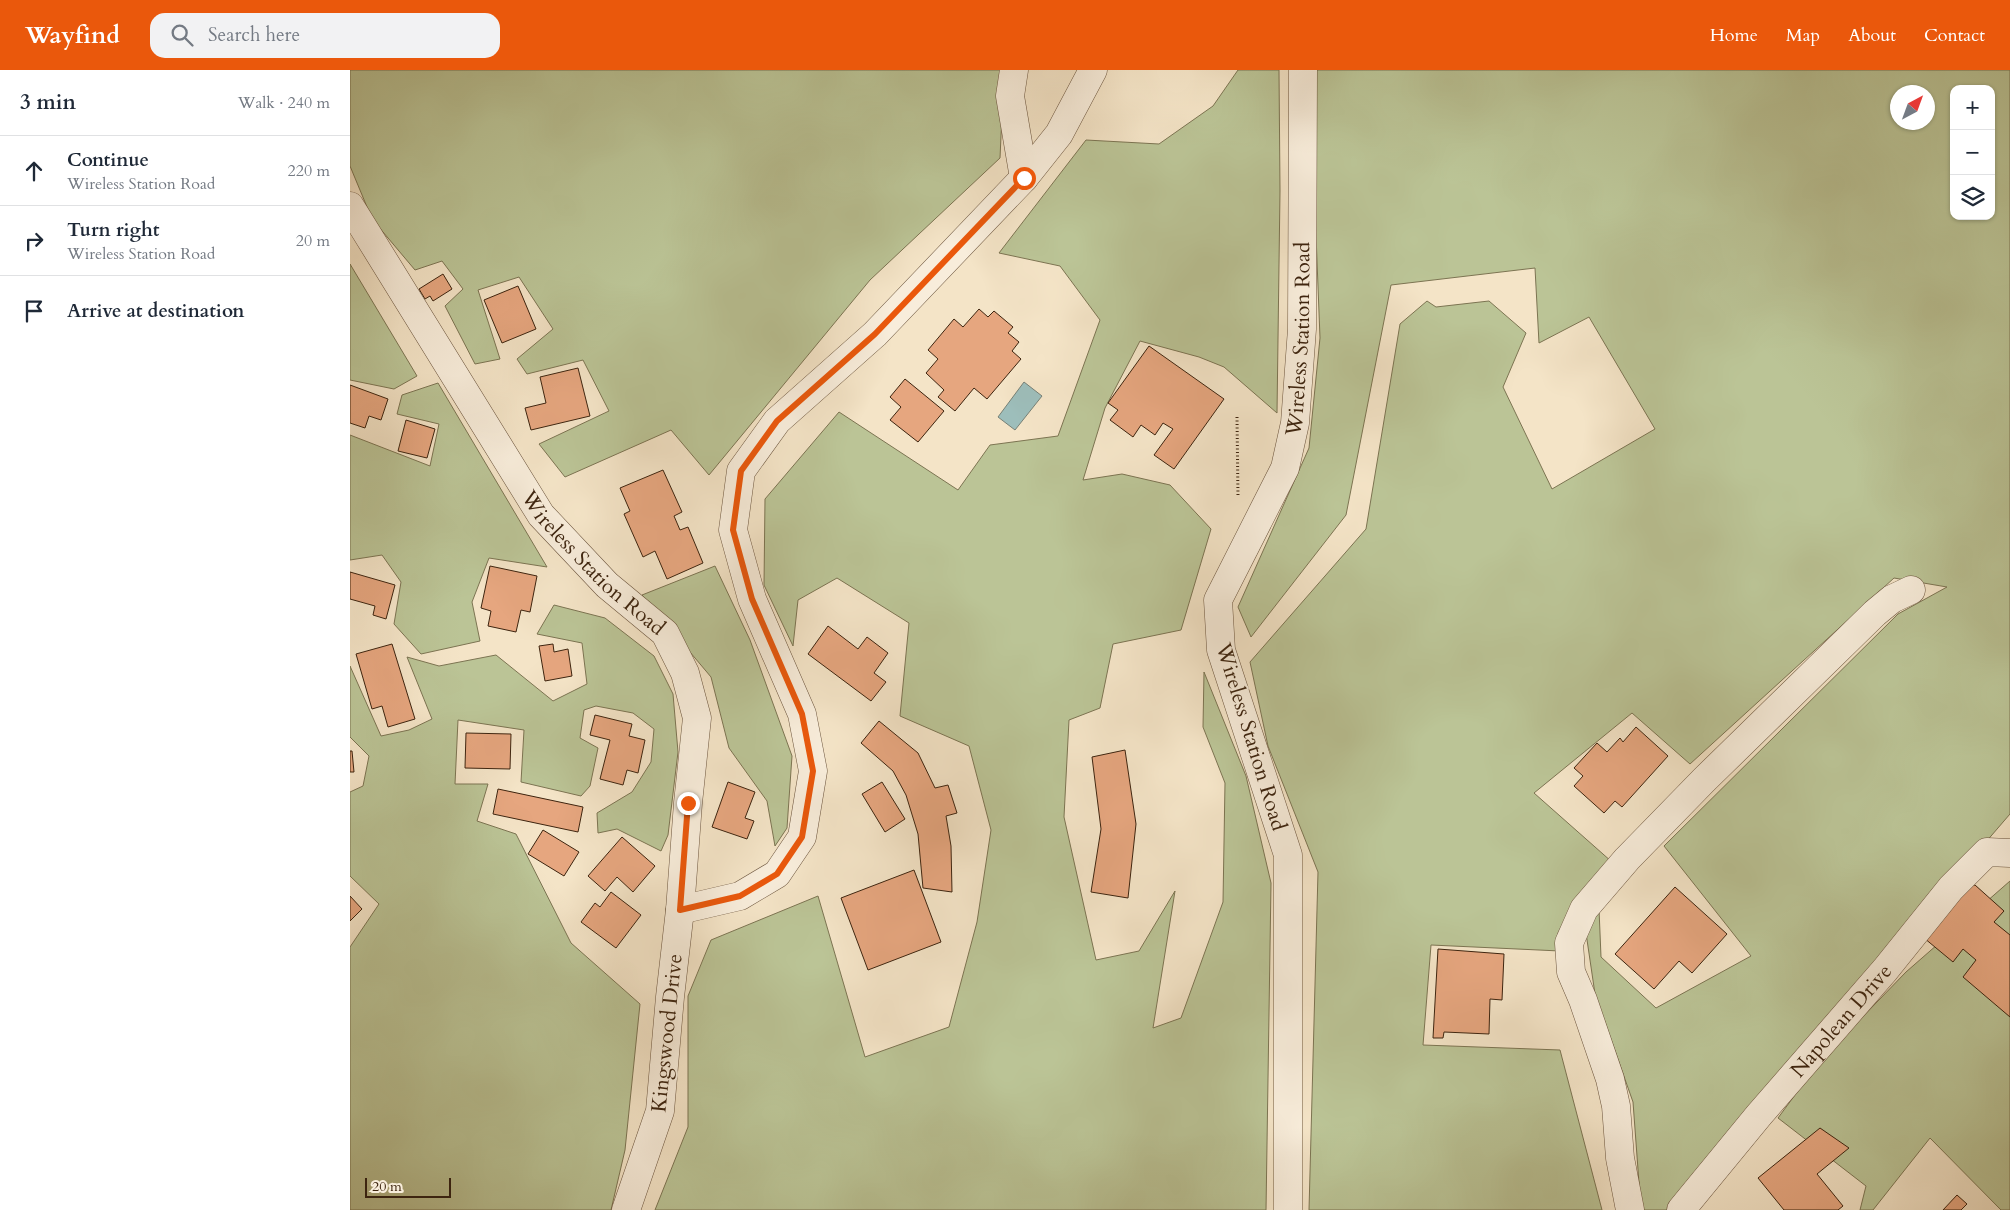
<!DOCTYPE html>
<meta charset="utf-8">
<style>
body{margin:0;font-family:Cardo,serif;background:#f2f2f3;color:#1f2937}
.controls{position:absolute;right:15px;top:15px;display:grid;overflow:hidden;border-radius:10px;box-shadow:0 1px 4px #0004}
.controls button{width:45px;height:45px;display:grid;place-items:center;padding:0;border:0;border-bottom:1px solid #e0e1e3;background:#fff;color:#1f2937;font:25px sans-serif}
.compass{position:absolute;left:1540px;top:15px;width:45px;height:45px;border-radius:50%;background:#fff;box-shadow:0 1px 4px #0004;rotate:41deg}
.scale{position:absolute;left:15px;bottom:12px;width:86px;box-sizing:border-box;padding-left:5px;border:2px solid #3d240f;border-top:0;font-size:14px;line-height:18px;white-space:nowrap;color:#3d240f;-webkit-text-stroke:4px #f8eddb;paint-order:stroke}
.stop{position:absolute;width:15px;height:15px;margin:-11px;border:4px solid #ea580c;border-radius:50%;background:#fff}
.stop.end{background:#ea580c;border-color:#fff;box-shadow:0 1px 5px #0008}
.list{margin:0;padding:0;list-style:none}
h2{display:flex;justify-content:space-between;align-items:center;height:65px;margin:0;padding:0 20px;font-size:21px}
h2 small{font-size:16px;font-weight:400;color:#747a83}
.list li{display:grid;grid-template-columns:32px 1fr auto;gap:15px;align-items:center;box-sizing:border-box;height:70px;padding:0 20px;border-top:1px solid #e0e1e3}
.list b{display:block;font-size:19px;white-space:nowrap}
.list p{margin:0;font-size:16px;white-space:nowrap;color:#747a83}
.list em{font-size:16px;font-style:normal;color:#747a83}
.icon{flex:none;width:28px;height:28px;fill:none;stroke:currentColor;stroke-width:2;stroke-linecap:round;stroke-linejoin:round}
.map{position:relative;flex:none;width:1660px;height:1140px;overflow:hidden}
header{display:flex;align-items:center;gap:30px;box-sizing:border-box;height:70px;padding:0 25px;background:#ea580c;color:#fff}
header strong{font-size:24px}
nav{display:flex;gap:28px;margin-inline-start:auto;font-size:18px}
.search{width:350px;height:45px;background:#f2f2f3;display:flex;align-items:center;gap:12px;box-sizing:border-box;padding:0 18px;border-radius:15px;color:#747a83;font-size:19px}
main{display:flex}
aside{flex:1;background:#fff}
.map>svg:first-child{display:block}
.green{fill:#bbc496;stroke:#7c7452;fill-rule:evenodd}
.water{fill:#9dbebb;stroke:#778076}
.building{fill:#e6a67f;stroke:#3d240f}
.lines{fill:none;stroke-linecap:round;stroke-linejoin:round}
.minor-casing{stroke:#6b543d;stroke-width:29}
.path{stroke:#3d240f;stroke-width:3;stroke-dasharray:1 2.5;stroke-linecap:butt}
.minor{stroke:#f8eddb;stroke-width:28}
.route{stroke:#ea580c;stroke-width:6}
.labels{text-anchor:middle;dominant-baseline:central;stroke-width:4;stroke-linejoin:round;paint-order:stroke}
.street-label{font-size:21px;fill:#3d240f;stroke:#f8eddb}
</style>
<header>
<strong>Wayfind</strong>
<div class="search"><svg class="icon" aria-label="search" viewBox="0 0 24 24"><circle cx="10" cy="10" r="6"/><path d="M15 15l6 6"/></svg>Search here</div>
<nav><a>Home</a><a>Map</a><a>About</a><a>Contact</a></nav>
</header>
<main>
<aside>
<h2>3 min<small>Walk · 240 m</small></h2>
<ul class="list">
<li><svg class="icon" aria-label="ahead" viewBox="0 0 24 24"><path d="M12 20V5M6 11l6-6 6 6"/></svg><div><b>Continue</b><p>Wireless Station Road</p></div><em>220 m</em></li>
<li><svg class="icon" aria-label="right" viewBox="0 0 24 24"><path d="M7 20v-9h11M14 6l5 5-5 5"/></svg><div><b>Turn right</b><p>Wireless Station Road</p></div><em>20 m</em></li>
<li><svg class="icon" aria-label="arrive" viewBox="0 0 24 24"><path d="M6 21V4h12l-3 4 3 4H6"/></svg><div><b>Arrive at destination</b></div></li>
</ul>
</aside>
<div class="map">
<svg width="1660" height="1140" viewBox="0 0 1660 1140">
<rect width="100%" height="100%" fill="#f4e4c7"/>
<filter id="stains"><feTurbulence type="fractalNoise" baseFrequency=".004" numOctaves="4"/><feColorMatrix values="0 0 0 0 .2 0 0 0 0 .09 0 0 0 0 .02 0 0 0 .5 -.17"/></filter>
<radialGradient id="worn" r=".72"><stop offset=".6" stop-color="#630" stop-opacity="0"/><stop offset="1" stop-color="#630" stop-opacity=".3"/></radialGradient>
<g class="green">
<path d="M0,0H654L650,88L520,210L359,405L321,360L215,407L189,374L259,341L233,290L177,304L167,289L203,259L169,207L128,220L150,289L125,294L95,236L113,219L92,191L65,200L22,149L0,96Z"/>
<path d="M888,0H929L930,121L927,343L874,297L849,287L790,271L755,338L733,410L772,404L820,415L861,459L831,560L763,574L750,638L719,650L714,747L746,890L789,881L825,821L803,958L831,948L873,832L875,713L853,657L854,602L896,706L921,813L916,1140H305L338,1057V926L361,870L468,826L515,987L599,957L627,852L641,760L619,676L550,646L559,553L487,508L448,530L443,576L414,515L415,429L489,342L608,420L640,375L708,366L750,250L710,196L649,183L736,70L809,74L863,36Z"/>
<path d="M962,0H1660V744L1319,1140H1291L1283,1032L1245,924L1236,863L1249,839L1251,887L1306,938L1401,886L1314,776L1548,544L1597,517L1544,508L1340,694L1282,643L1184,723L1262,792L1226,829L1208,863L1210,881L1081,875L1073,975L1210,980L1252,1140H959L968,802L918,676L900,592L1016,459L1050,254L1077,231L1086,237L1139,231L1176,263L1153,317L1202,419L1305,359L1239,247L1189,273L1185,198L1041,215L996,445L901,567L888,537L959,378L970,268L964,113ZM1604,19H1641V146H1604ZM1548,22H1578V52H1548Z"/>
<path d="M0,194L67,306L44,319L0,310Z"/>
<path d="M88,313L197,497L139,488L122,532L130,571L71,584L44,554L51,512L32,485L0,490V365L80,396L89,354L47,344L52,325Z"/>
<path d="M365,496L400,570L442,686L437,758L425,776L417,731L379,678L361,607L292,525Z"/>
<path d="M204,535L255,548L304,586L323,624L328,682L318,765L311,781L267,759L248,763L247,743L282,722L301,692L304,659L283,643L246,636L234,640L230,668L248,678L240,716L231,726L171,712L174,660L108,650L105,714H138L127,751L166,764L221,873L290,934L275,1080L261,1140H0V877L29,834L0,806V722L13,716L19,686L0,667V596L31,666L59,660L82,649L57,587L89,596L146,585L203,631L237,614L232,573L187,564Z"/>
<path d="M1660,811V1140H1651L1580,1068L1523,1140H1510L1516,1116L1428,1048L1470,991L1556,902Z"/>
</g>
<path class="water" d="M674,312L692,326L665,360L648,347Z"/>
<g class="building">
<path d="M93,204L102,219L83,231L80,226L75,229L69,219Z"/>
<path d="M168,216L186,259L152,273L134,230Z"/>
<path d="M629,239L638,247L644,241L663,257L658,263L669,272L662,281L671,289L637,329L624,318L605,341L588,327L594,320L576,303L588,289L578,280L604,249L613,257Z"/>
<path d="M799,276L874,329L824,399L804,385L823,359L813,353L805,365L791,355L783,367L760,350L768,340L758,333Z"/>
<path d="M228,298L240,346L181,360L175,338L196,333L190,307Z"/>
<path d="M555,309L594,341L568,372L540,350L551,337L540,327Z"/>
<path d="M0,315L38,329L31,350L19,346L15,358L0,353Z"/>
<path d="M56,350L85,359L77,388L48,381Z"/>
<path d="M313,400L332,442L324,446L330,460L338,457L353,493L317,509L305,481L293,487L274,444L280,441L270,418Z"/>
<path d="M140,496L187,506L180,542L171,540L166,562L138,556L141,541L131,538Z"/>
<path d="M0,502L45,515L36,549L23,545L25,536L0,529Z"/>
<path d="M478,556L508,579L517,567L538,583L524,603L536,612L521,631L458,584Z"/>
<path d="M42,574L65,649L38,657L32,636L22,639L6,584Z"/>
<path d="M203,574L204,582L218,579L222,606L195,611L189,576Z"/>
<path d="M245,645L282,654L279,666L295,670L288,703L277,700L273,715L250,709L260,670L240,665Z"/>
<path d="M529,651L568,683L585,718L598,715L607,743L596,746L601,776L602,822L573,818L568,764L556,725L543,701L511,673Z"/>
<path d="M1286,657L1318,686L1272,737L1265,731L1254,743L1224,716L1233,706L1224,698L1247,673L1257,682L1270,668L1273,672Z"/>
<path d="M116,663L161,664L160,699L115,698Z"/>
<path d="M775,680L786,754L778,828L741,822L751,759L742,687Z"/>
<path d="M0,681H2L4,702H0Z"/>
<path d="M378,712L405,722L395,748L404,751L397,769L362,757Z"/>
<path d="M532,712L555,749L535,762L512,724Z"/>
<path d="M148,719L233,737L228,762L143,744Z"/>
<path d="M193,760L229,782L214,806L178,784Z"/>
<path d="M272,767L305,796L283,822L267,807L255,821L238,806Z"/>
<path d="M564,800L591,872L518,900L491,828Z"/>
<path d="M1625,815L1654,841L1644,852L1660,865V947L1613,907L1626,890L1613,879L1603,892L1568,863L1607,818Z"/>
<path d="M1325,817L1377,864L1342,903L1329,891L1304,919L1265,884Z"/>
<path d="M261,822L291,845L266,878L231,852L245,833L250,837Z"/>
<path d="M0,826L12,839L0,851Z"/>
<path d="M1088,879L1154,884L1152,930L1140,929L1139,964L1094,962L1093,968H1083Z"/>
<path d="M1470,1058L1499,1078L1467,1104L1493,1136L1488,1140H1434L1408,1108Z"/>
<path d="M1607,1125L1617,1134L1611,1140H1593Z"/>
</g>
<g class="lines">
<defs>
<g id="minor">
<path d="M664,0L660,26L674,108"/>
<path id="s1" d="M0,136L191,445L257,515L315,563L335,603L347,648L338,733L330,840L320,927L310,1041L276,1140"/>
<path d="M330,840L390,826L427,804L452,767L463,701L452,644L402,529L383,460L391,401L427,351L525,264L674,108L709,64L743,0"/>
<path id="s2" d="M938,1140V785L871,580L868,530L935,398L945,353L952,259L953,0"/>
<path d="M1280,1140L1270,1088L1266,1036L1260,1009L1233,930L1221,902L1219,873L1234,839L1277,789L1354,710L1525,543L1542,529L1561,520"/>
<path id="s3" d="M1331,1140L1409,1045L1535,900L1601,818L1637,782L1660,783"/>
</g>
</defs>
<use href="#minor" class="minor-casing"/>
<path class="path" d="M887,347L888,427"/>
<use href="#minor" class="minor"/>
</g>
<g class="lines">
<path class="route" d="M338,733L330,840L390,826L427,804L452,767L463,701L452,644L402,529L383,460L391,401L427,351L525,264L674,108"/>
</g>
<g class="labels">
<g class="street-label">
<text stroke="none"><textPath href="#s2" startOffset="899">Wireless Station Road</textPath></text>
<text stroke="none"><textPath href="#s1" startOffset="434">Wireless Station Road</textPath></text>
<text transform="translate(901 667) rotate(73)">Wireless Station Road</text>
<text stroke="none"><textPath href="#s3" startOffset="248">Napolean Drive</textPath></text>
<text transform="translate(317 963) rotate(-84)">Kingswood Drive</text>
</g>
</g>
<rect width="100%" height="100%" filter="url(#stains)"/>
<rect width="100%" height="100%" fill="url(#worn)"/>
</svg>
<div class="controls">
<button>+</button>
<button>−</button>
<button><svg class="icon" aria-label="layers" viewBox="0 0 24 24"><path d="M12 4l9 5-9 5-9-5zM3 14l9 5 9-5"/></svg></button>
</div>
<svg class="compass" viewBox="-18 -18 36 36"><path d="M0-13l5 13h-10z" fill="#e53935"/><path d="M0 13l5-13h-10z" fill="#747a83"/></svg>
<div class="scale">20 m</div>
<div class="stop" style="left:674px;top:108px"></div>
<div class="stop end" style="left:338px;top:733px"></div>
</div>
</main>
